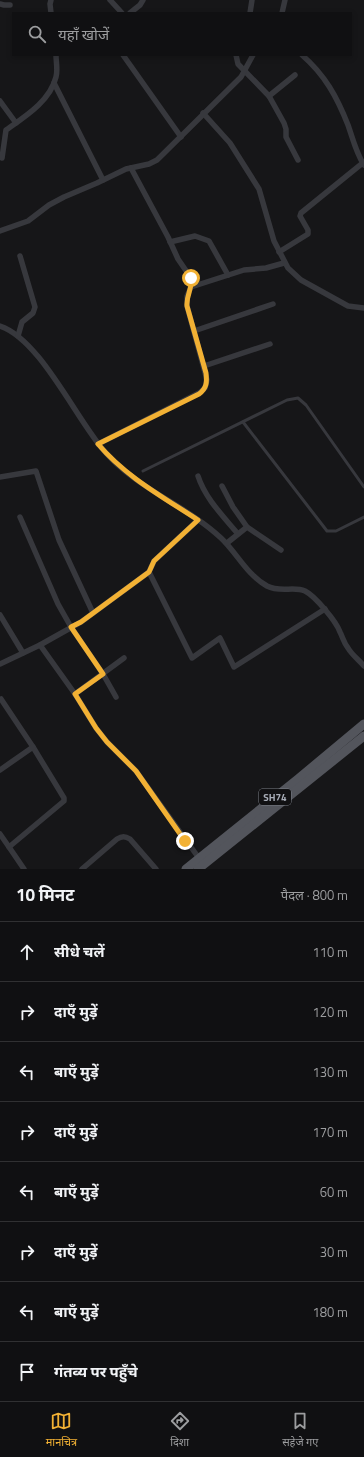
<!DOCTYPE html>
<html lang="hi">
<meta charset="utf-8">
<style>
body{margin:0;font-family:"Titillium Web","Noto Sans Devanagari",sans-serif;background:#19191b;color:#f1f3f6}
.stop{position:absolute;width:12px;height:12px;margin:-9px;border:3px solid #f2b134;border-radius:50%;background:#fff}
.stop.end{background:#f2b134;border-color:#fff;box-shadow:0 1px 4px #0008}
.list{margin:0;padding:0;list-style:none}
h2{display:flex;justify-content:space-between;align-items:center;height:52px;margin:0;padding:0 16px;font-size:17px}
h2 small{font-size:13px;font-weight:400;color:#9c9d9f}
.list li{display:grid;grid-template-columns:26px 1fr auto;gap:12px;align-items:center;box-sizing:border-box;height:60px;padding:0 16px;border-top:1px solid #303032}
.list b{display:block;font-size:15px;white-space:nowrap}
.list em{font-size:13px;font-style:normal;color:#9c9d9f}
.icon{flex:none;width:22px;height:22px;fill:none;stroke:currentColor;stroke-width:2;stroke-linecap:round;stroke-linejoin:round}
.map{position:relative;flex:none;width:364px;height:869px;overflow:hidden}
.search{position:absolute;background:#101012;box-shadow:0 2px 6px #0003;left:12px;right:12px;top:12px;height:44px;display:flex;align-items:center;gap:10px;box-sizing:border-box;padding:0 14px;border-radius:0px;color:#9c9d9f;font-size:15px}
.sheet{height:532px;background:#101012}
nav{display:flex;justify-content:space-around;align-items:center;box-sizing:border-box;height:56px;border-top:1px solid #303032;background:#101012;font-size:11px;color:#9c9d9f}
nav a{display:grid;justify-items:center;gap:2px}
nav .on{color:#f2b134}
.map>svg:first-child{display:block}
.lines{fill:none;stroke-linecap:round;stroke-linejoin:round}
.service{stroke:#37383d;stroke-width:3}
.minor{stroke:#37383d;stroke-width:5.5}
.primary{stroke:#53555c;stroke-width:9}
.route{stroke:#f2b134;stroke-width:5}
.labels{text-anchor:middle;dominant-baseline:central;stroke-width:3;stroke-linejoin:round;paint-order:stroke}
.shield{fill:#111113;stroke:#7b7e86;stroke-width:1}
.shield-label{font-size:10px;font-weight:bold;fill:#a8adb8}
</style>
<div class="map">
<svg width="364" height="869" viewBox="0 0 364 869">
<rect width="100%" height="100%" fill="#161618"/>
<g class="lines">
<g class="service">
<path d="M243,422L327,531H336L364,517"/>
<path d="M143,471L287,400L298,398L306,405L364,487"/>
</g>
<g class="minor">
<path d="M51,0L50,4L51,13"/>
<path d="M110,0L122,13"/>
<path d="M0,4L4,5H10"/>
<path d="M130,13L140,5L143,0"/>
<path d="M250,13L252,0"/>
<path d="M282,13L285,0"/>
<path d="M123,55L181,137"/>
<path d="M236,55L238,64L269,96L284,123L286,129V137L298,160"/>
<path d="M302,55C325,75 337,97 348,125C353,139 356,153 364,165"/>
<path d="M54,83L103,180"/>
<path d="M269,96L295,75"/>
<path d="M0,101L16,123"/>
<path d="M203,113L230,143L259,189L274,241L288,268L301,280L348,306L364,308"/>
<path d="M2,158L6,130C26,116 50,101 56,77C58,70 56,62 56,55"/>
<path d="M0,231L28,221L49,205L64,197L97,183L126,169L149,164L157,160L241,77L253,55"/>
<path d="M170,242L195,236L209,241L228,275"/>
<path d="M279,252L308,234V230L300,216L301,213L364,162"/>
<path d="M191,287L244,270L266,268L284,263"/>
<path d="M0,326C40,339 76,419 105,452C137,489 186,505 221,538C237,553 246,574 267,586C280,593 294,586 305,591C315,596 336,621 340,632C343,638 344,643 348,648C352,655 359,660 364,666"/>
<path d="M194,331L273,304"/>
<path d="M18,336L22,322L33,313L35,307L20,256"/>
<path d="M204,366L270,344"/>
<path d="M98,444L199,393L205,388L207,380L187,306V296L191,287V278L178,259L168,237L131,168"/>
<path d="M198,476C205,498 223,516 238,534"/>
<path d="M0,477L36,471L59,540L93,613"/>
<path d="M222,486L233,507L247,527"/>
<path d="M20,517L58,604L71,627L103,674L116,697"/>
<path d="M227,543L247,527L281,550"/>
<path d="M149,572L154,561L198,520"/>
<path d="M0,615L23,653"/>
<path d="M40,645L75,694L96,728L107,742L136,771L201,861"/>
<path d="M0,664L40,645L81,622L149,572L192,658L220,638L234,667L325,609"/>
<path d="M75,694L124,658"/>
<path d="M1,699L33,747L64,798V801L9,847L24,869"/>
<path d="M0,770L33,747"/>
<path d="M0,834L9,847"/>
<path d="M82,869L117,839C122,836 125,836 130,839L156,869"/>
</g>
<g class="primary">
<path d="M186,869L298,779L364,724"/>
<path d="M198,869L364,736"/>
</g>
</g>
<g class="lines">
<path class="route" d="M185,841L136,771L107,742L96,728L75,694L103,674L71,627L81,622L149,572L154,561L198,520C163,497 126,477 98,444L199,394C207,388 207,382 206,373L187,306C186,295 193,288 191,278"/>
</g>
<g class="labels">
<rect class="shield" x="259" y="789" width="32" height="16" rx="3"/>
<g class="shield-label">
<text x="275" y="797">SH74</text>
</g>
</g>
</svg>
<div class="stop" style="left:191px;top:278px"></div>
<div class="stop end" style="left:185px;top:841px"></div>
<div class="search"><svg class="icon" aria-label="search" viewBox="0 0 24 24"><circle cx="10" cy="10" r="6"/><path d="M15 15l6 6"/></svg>यहाँ खोजें</div>
</div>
<section class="sheet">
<h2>10 मिनट<small>पैदल · 800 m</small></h2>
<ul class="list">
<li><svg class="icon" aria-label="ahead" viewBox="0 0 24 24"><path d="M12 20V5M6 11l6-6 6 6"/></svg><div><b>सीधे चलें</b></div><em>110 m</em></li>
<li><svg class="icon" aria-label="right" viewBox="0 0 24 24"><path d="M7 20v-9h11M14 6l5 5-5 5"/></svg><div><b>दाएँ मुड़ें</b></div><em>120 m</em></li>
<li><svg class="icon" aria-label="left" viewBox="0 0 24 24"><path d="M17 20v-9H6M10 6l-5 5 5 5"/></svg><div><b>बाएँ मुड़ें</b></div><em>130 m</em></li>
<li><svg class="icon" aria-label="right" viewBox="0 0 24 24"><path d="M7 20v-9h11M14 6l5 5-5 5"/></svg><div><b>दाएँ मुड़ें</b></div><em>170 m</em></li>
<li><svg class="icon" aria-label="left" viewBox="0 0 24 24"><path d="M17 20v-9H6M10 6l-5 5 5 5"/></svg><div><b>बाएँ मुड़ें</b></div><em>60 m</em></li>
<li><svg class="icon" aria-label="right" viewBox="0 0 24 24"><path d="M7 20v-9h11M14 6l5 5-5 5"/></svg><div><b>दाएँ मुड़ें</b></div><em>30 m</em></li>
<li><svg class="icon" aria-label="left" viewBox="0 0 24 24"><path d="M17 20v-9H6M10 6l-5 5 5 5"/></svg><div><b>बाएँ मुड़ें</b></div><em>180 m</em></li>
<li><svg class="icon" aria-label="arrive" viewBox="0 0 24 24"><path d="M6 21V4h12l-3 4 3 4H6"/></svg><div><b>गंतव्य पर पहुँचे</b></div></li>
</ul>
</section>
<nav>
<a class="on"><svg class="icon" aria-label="map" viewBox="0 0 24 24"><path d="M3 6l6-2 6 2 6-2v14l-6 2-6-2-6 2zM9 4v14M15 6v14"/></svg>मानचित्र</a>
<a><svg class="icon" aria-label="directions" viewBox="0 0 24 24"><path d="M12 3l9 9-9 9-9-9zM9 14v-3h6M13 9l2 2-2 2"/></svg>दिशा</a>
<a><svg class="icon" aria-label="saved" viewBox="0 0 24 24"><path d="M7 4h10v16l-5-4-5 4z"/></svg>सहेजे गए</a>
</nav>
